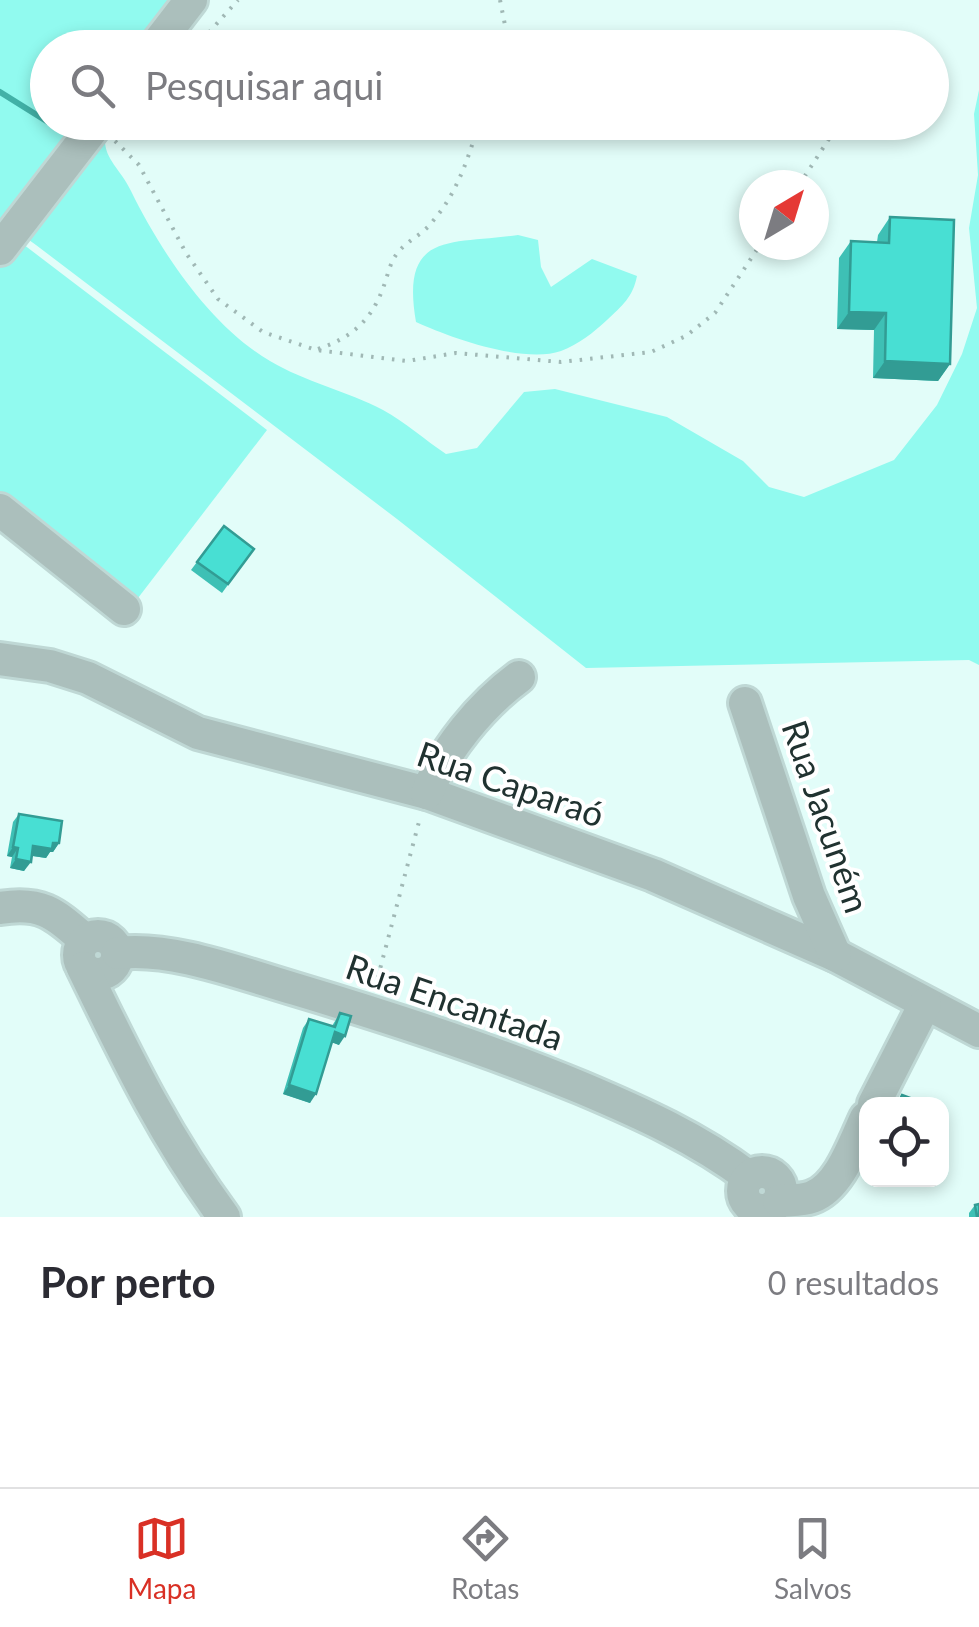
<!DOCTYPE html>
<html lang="pt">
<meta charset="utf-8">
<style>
body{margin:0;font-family:Lato,sans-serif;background:#f2f2f3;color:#2b2b33}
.controls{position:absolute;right:30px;bottom:30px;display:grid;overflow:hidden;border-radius:20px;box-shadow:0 5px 15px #0003}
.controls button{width:90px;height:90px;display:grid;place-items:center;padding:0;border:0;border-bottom:2px solid #e1e1e2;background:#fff;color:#2b2b33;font:50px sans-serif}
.compass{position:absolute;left:739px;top:170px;width:90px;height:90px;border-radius:50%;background:#fff;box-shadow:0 5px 15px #0003;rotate:38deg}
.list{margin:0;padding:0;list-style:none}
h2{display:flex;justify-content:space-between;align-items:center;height:130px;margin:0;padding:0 40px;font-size:42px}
h2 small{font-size:32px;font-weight:400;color:#7c7c81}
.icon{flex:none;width:55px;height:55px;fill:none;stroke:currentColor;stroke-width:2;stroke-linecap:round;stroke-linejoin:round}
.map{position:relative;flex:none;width:979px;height:1217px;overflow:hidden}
.search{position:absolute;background:#fff;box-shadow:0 5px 15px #0003;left:30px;right:30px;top:30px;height:110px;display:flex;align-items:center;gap:25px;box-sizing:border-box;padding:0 35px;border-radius:55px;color:#7c7c81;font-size:38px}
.sheet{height:270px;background:#fff}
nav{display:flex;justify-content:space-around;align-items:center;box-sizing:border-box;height:140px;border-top:2px solid #e1e1e2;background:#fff;font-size:28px;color:#7c7c81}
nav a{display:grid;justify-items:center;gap:5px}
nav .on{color:#d93025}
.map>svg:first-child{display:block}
.green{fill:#91faef}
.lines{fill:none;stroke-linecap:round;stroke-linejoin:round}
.stream{stroke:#42b1a7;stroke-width:6}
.minor-casing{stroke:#bfd8d5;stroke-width:38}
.path{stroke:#a0b8b5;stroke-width:4;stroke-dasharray:2.5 8;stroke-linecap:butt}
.minor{stroke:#abbfbc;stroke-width:32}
.wall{fill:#3ec0b5}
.shaded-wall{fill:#329c94}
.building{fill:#48dfd3;stroke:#329c94;stroke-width:2.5}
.labels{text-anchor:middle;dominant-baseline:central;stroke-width:8;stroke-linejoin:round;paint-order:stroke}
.street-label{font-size:35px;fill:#203230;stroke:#fff}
</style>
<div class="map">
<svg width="979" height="1217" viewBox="0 0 979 1217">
<rect width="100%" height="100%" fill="#e2fdf9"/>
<g class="green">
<path d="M0,0H201L163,47L48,48V122L108,123C97,156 118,164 131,191C161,252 210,326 270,361C305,382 347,391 383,410C405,422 425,440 446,454L477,448L524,392L555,389L667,417L743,461L769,487L804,497L894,460L937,405L962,354L977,308L969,228L978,175L974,114L979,90V665L969,660L586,668L397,519L36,245L8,225L0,234Z"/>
<path d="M518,235L538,240L541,267L551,287L592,259L637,276C633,297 622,306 607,320C593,333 579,344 561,351C524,364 451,338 416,322C400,230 451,245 518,235Z"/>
<path d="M15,238L267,430L138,598L0,492V258Z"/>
</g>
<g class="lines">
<path class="stream" d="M0,92L48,122"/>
<defs>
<g id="minor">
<path d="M154,48L191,0"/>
<path d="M0,249L98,122"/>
<path d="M0,510L124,609"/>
<path d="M0,659L50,666L88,678L198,733L427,793L653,875L835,955L979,1031"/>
<path d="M745,703L809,896L835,955"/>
<path d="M427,793C444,750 481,705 519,677"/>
<path d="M0,908C42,901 55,914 85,940"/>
<circle cx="98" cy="955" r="19"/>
<path d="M118,953C171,946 243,974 295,989C392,1018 488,1049 582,1088C641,1113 697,1138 749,1177"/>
<path d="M83,968C127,1058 164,1136 224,1217"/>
<path d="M874,1104L925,1004"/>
<circle cx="762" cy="1191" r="19"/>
<path d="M779,1201C789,1200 802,1201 812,1197C840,1187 854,1143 866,1118"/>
</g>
</defs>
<use href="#minor" class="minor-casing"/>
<g class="path">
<path d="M500,0L506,30L501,48"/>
<path d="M195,48L238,0"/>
<path d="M115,141L139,165L186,253L218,299L263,332L316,350L407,361L456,353L561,362L651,352L686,336L715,313L760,245"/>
<path d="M799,185L840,122"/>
<path d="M318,349C351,338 371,321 383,288C387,278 389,267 394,258C404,241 422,236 433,221C457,193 469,157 479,122"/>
<path d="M375,988L420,818"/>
</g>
<use href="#minor" class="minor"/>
</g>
<g class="wall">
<path d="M890,217L950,364L938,381L873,378L874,330L837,329L839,258L851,241L877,242L878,235Z"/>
<path d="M224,526L254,549L222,593L191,570Z"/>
<path d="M19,814L59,843L53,852H50L46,858L32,856L24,871L10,868L12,857L7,856L13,822Z"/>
<path d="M340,1013L339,1045L332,1042L310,1103L283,1094L303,1028L309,1019L332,1026Z"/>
<path d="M975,1205L979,1217H969V1213Z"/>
</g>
<g class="shaded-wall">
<path d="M849,312L886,313L874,330L837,329Z"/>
<path d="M885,361L950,364L938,381L873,378Z"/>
<path d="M53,843H59L53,852H50L46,858L27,855L33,846Z"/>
<path d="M13,847L18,848L12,857L7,856Z"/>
<path d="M16,859L31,862L24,871L10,868Z"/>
<path d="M335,1032L345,1036L339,1045L328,1041Z"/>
<path d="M289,1085L316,1094L310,1103L283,1094Z"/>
</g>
<g class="building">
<path d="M890,217L954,220L950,364L885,361L886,313L849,312L851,241L889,243Z"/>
<path d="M224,526L254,549L228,584L197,562Z"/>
<path d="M19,814L62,821L59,843H53L52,849L33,846L31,862L16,859L18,848L13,847Z"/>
<path d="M340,1013L351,1016L345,1036L335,1032L316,1094L289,1085L309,1019L335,1027Z"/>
<path d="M902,1095L926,1104H898Z"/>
<path d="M979,1204V1217H977L975,1205Z"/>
</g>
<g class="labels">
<g class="street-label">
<text transform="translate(511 783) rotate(19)">Rua Caparaó</text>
<text transform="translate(827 816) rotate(71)">Rua Jacuném</text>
<text transform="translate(455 1001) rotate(19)">Rua Encantada</text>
</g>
</g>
</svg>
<div class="controls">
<button><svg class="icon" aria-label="locate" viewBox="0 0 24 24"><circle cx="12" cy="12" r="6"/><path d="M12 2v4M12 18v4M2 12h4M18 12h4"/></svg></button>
</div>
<svg class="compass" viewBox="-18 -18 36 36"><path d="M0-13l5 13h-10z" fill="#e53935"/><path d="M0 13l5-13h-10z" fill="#7c7c81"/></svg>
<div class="search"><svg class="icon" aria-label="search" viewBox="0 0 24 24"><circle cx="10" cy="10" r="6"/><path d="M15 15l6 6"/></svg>Pesquisar aqui</div>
</div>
<section class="sheet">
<h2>Por perto<small>0 resultados</small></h2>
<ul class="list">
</ul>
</section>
<nav>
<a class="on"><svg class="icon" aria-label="map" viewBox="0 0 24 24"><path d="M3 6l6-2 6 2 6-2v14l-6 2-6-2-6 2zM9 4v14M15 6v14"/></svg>Mapa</a>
<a><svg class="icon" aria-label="directions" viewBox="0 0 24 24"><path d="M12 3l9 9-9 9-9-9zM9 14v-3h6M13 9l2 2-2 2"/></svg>Rotas</a>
<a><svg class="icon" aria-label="saved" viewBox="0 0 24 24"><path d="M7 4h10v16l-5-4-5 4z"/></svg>Salvos</a>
</nav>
